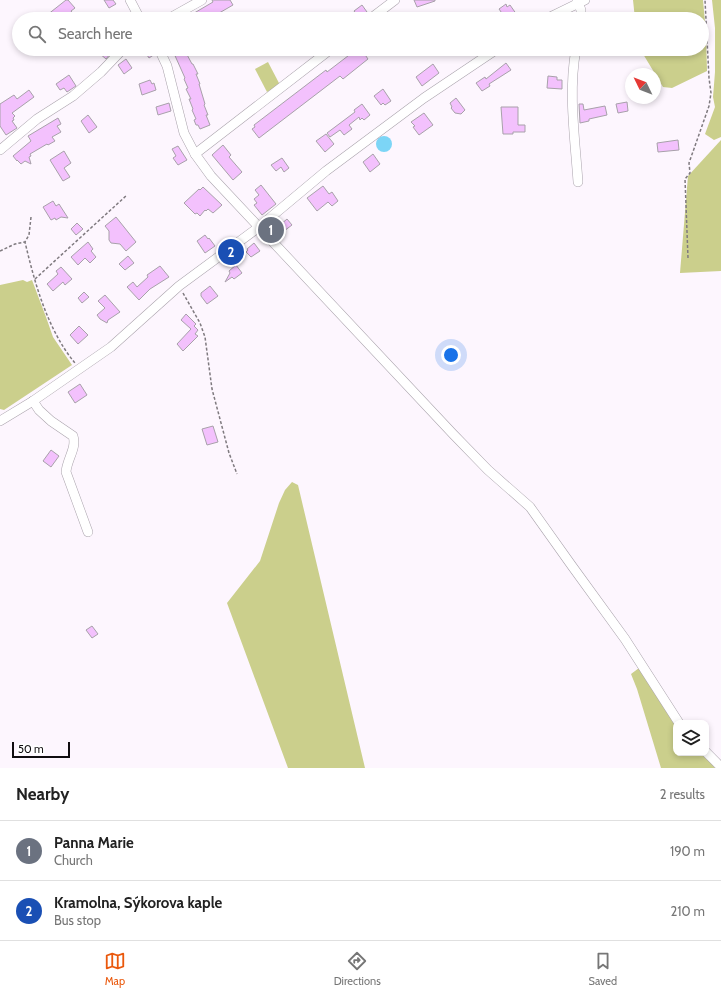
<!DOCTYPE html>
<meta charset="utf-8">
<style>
body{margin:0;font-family:Cabin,sans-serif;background:#f2f2f2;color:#222}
.controls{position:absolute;right:12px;bottom:12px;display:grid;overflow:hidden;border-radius:8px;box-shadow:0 2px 6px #0003}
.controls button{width:36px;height:36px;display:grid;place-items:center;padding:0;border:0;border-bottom:1px solid #e0e0e0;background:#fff;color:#222;font:20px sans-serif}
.compass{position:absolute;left:625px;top:68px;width:36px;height:36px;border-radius:50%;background:#fff;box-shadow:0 2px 6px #0003;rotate:313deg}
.scale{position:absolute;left:12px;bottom:10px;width:58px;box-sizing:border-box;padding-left:4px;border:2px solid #100d10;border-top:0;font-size:11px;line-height:14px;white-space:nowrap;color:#100d10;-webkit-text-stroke:3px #fff;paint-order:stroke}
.you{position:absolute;left:451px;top:355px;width:14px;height:14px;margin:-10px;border:3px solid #fff;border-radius:50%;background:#1a73e8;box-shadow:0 0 0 6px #1a73e833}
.badge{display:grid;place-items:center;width:26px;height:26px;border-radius:50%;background:#ea580c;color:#fff;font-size:13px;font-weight:700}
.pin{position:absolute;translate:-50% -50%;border:2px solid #fff;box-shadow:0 1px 4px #0006}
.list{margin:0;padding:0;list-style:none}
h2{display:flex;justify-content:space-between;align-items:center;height:52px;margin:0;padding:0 16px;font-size:17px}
h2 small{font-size:13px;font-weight:400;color:#767676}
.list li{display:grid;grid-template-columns:26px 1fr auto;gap:12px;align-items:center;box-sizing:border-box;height:60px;padding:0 16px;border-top:1px solid #e0e0e0}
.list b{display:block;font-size:15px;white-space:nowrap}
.list p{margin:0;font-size:13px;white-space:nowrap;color:#767676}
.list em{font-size:13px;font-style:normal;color:#767676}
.icon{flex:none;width:22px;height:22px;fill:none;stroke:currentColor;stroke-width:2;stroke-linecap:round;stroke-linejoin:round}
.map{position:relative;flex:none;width:721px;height:768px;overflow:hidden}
.search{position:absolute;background:#fff;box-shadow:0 2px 6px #0003;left:12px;right:12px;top:12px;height:44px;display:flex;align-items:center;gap:10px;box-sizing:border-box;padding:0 14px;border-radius:22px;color:#767676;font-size:15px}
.sheet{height:172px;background:#fff}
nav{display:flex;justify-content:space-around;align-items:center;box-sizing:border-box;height:56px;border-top:1px solid #e0e0e0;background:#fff;font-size:11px;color:#767676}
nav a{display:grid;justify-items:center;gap:2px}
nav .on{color:#ea580c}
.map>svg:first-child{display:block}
.green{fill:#cbcf8c}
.water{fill:#7cd5f6}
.building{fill:#f3c1fd;stroke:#a8a1aa}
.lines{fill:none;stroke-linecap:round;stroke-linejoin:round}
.minor-casing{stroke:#aaa3ac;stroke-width:10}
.path{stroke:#7f7a7f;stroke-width:1.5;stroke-dasharray:3 2;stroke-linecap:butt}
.minor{stroke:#fff;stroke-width:9}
</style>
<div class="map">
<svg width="721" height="768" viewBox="0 0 721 768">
<rect width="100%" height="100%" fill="#fdf6fe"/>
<g class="green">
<path d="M633,0H703L706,33L707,71L672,88L663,87L640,49H702V19H635Z"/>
<path d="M712,0H721V137L714,140L705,134L715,107L713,97L715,72V28Z"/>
<path d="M268,62L280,85L267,92L255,69Z"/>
<path d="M721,140V271L680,273L688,176Z"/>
<path d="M23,280L27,282L32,280L46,317L53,337L72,365L4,410L0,409V285Z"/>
<path d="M292,482L298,485L365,768H288L227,603L260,561L279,503L285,490Z"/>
<path d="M643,665L676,723V753H704L715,768H661L637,689L631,674Z"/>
</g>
<circle class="water" cx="384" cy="144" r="8"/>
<g class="building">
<path d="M66,0H68L75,8L71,11L77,19H42Z"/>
<path d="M104,0H113L116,4L109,8Z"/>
<path d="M212,0H230L233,5L214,16L215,19H184L213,2Z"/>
<path d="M414,0H435V1L417,7Z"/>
<path d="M506,4L507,7L510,5L517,15L510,19H506L499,9Z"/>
<path d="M362,5L367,12L359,18L354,11Z"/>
<path d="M103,49H112L109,52L111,53L106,59L99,53Z"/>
<path d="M143,49H152L155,54L149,58Z"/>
<path d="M172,49H184L192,64H193L198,74H196L200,84H199L205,104L204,105L208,115H206L210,125L200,129L198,125H196L194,120L196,119L192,110L193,109L189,99H191L186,89L188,88L184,79L185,78Z"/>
<path d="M357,49H361L368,59L343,79L340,76L259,138L252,129L255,127L254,125L326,70L327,72Z"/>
<path d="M126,59L132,68L124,74L118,65Z"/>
<path d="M506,63L511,70L489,84L490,86L482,91L476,83L485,77L486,79Z"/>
<path d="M433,64L439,73L422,86L416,77Z"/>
<path d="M69,75L76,86L67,92L64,88L60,90L56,84Z"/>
<path d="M548,76L557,77V80H562V89L547,88Z"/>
<path d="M150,80L152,84L154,83L156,90L142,95L139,84Z"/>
<path d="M383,89L391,101L385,105L383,103L381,105L374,96Z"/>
<path d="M29,90L34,97L12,113L15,116L13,118L14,120L12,121L17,128L6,135L0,126V104L14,95L17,99Z"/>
<path d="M456,98L465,110L461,114L455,113L451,108L452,107L450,103Z"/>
<path d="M627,102L628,111L618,113L616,104Z"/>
<path d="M169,103L171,111L158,115L156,107Z"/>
<path d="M362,104L370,115L364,120L362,118L360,120L359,117L349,125L352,129L344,135L340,130L330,137L327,133L355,112L354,110Z"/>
<path d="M579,104H583L584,110L605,106L607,115L589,119V121L580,123Z"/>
<path d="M501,107H518V125H525V132H513V134H503Z"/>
<path d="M424,113L433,125L419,135L413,127L415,126L411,122Z"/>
<path d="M88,115L97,127L89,133L81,121Z"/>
<path d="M58,118L61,124L57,126L61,132L52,137L55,141L48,145L47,144L30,154L31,156L29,157L31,164L25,161L21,164L17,160V161L13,156L31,141L28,136Z"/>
<path d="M326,134L334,144L325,152L316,141Z"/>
<path d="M678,140L679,150L658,152L657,143Z"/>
<path d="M223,145L231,155L229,157L242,172L233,180L212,155Z"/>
<path d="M178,146L187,160L178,165L173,158L176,156L172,149Z"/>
<path d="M64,151L71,163L64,168L70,177L63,181L50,160Z"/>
<path d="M373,154L380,164L370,172L363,162Z"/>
<path d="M282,158L289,168L284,172L281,167L276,171L271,165Z"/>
<path d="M261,185L276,204L262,215L254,205L257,203L254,199L259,195L255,190Z"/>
<path d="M323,186L329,194L332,192L338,201L332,206L328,202L317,211L307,198Z"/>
<path d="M203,187L222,205L213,213L208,209L206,211L205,210L200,216L197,213L195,214L184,203L199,189L200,190Z"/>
<path d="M53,201L56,206L59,204L68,218L61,217L56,220L55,218L51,220L43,207Z"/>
<path d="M116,217L136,242L126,251L120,244L111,243L109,240V231L105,226Z"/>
<path d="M287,219L292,225L284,231L280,225Z"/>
<path d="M77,223L83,229L76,235L71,229Z"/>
<path d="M205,235L208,239L209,238L215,246L205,253L197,241Z"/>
<path d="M88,242L93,249L91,251L96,257L90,263L85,258L78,265L71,257Z"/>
<path d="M254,243L260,251L251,257L246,252L248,250L247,249Z"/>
<path d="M128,256L134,263L125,270L119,264Z"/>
<path d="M236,265L242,273L234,279L232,277L225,282L230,273L229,271Z"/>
<path d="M160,266L169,277L150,289L139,300L127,287L133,282L137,287L148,277L147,275Z"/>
<path d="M61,267L72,279L65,285L63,282L53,291L47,284L58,274L56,271Z"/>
<path d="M210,286L218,296L207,304L201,296V293Z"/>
<path d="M84,292L89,297L82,303L78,298Z"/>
<path d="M105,295L120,312L108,320L107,323L100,319L97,315L105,308L98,301Z"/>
<path d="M186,314L196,324L194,326L198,330L195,334L198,336L183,351L177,344L191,329L181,320Z"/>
<path d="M79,326L88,335L78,344L70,335Z"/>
<path d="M80,384L87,395L75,403L68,392Z"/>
<path d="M213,426L218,442L207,445L202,429Z"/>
<path d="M51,450L59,456L51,467L43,461Z"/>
<path d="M92,626L98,634L92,638L86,630Z"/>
</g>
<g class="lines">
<defs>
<g id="minor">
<path d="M130,0L140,19"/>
<path d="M577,0L581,10V19"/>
<path d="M168,19L202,0"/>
<path d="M370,19L395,0"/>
<path d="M546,19L585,0"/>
<path d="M159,49L167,66L184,133L195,154L211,176L453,434L488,470L530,507L572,566L625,639L679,723"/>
<path d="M576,49C568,92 575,138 578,182"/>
<path d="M0,150L37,119L73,96L101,72L123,49"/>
<path d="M195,154L331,49"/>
<path d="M33,401L39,410L51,421L73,436C77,448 67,459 66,472L88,532"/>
<path d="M0,421L33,401L111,347L179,286L259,227L326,171L424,98L497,49"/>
<path d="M706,752L721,767"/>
</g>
</defs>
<use href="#minor" class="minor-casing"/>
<g class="path">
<path d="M31,217L29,235L25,242C33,276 43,313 61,343C65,350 70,357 75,363"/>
<path d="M0,251L15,244L25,242"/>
<path d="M688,258L685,179L690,173L689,163L709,106L711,93L709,78L705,0"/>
<path d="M35,279L127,195"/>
<path d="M183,293L200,323L205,337L212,389L229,453L237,474"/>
</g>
<use href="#minor" class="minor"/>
</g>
</svg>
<div class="controls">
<button><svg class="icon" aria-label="layers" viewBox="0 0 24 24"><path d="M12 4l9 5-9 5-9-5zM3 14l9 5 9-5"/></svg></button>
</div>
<svg class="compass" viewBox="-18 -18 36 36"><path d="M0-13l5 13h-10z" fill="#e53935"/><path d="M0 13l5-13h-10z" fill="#767676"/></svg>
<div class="scale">50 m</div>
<div class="you"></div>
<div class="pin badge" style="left:271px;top:230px;background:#6b7280">1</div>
<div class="pin badge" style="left:231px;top:252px;background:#1a4fb4">2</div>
<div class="search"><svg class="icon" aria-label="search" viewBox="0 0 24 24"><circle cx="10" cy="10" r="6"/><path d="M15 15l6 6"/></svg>Search here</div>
</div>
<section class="sheet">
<h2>Nearby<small>2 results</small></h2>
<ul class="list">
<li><span class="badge" style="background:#6b7280">1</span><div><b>Panna Marie</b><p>Church</p></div><em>190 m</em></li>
<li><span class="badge" style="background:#1a4fb4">2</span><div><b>Kramolna, Sýkorova kaple</b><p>Bus stop</p></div><em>210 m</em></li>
</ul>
</section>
<nav>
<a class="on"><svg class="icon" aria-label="map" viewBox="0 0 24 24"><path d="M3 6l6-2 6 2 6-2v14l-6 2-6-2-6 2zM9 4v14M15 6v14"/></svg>Map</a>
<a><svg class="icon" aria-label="directions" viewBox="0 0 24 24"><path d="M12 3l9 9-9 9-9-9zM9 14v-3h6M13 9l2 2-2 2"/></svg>Directions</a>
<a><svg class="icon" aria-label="saved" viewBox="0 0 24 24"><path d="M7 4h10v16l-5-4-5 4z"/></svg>Saved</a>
</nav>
